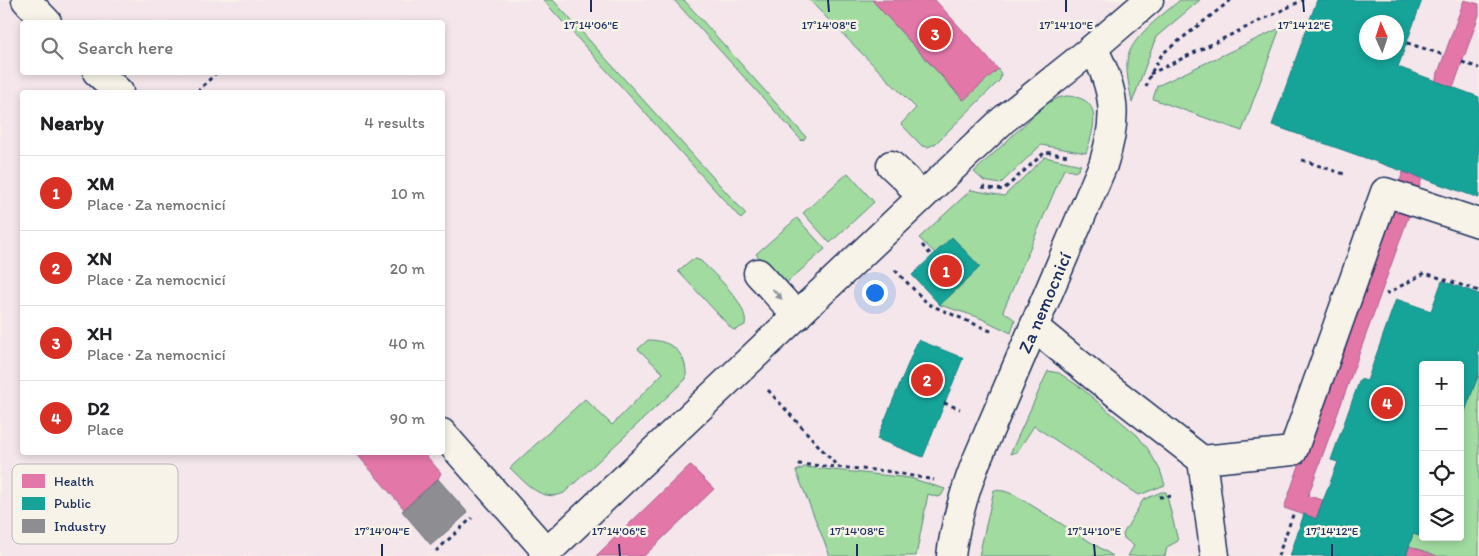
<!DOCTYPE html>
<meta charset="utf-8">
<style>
body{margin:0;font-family:Itim,sans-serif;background:#f2f2f2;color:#202124}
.controls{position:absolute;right:15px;bottom:15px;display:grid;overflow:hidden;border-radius:5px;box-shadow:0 2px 8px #0003}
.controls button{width:45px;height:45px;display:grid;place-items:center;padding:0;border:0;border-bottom:1px solid #e0e0e0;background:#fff;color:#202124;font:25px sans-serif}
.compass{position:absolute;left:1359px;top:15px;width:45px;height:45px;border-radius:50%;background:#fff;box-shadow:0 2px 8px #0003;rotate:357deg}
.you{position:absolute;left:874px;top:292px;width:18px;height:18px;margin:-12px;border:4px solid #fff;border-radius:50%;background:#1a73e8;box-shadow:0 0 0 8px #1a73e833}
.badge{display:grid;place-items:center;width:32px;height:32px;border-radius:50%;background:#d93025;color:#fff;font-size:16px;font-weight:700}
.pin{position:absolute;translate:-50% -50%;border:2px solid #fff;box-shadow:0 1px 5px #0006}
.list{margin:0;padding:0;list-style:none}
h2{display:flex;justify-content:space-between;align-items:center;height:65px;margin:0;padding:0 20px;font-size:21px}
h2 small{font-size:16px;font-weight:400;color:#757577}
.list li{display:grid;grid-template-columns:32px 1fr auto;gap:15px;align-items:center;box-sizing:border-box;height:75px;padding:0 20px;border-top:1px solid #e0e0e0}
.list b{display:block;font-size:19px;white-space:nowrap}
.list p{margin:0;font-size:16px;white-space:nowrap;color:#757577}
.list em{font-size:16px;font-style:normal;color:#757577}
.icon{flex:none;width:28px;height:28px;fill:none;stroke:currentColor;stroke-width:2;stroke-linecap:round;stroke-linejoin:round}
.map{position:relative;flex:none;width:1479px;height:556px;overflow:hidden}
.search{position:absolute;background:#fff;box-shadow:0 2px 8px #0003;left:20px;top:20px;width:425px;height:55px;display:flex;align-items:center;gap:12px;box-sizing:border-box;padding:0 18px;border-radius:5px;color:#757577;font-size:19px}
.panel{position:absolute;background:#fff;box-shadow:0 2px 8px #0003;left:20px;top:90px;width:425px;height:365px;border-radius:5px}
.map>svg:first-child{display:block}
.built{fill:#f4e6ea;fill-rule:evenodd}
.green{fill:#a1dba0;stroke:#5e857f}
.health{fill:#e377a8;stroke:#a76192}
.public{fill:#17a398;stroke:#188087;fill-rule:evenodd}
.industry{fill:#8d8d92;stroke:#6b7182}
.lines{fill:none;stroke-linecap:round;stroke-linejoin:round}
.minor-casing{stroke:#1b2f5e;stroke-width:31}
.path{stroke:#1b2f5e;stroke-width:3;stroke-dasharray:4 4;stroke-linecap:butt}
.minor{stroke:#f7f3e8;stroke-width:28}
.oneway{fill:#8991a3}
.ticks{fill:none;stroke:#1b2f5e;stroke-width:2}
.labels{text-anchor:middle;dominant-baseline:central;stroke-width:5;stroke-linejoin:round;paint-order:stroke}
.street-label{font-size:19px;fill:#1b2f5e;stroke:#f7f3e8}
.key{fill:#f7f3e8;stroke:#b5b8bf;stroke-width:1}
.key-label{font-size:14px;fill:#1b2f5e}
.ticks-label{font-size:12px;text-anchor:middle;fill:#1b2f5e;stroke:#f7f3e8;stroke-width:5;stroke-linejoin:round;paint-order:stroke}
</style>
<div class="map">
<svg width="1479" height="556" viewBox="0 0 1479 556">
<rect width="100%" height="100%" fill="#f7f3e8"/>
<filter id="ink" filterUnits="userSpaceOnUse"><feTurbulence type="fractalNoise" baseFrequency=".02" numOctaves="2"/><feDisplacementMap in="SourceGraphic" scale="10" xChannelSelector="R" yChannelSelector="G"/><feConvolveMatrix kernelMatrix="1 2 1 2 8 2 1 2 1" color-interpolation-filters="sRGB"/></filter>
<g filter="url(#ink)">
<path class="built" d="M0,0H1479V556H0ZM22,22H442V72H22ZM1366,22H1396V52H1366ZM22,92H442V452H22ZM1423,365H1460V537H1423Z"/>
<g class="green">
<path d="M543,0H553L746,214L741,219Z"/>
<path d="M674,0H684L806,137L802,141Z"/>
<path d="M809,0H872L963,100L998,69L1001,74L1000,80L935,144L928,147L922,146L901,124L916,108Z"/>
<path d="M1180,0H1200L1156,37L1132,103C1130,89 1126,75 1127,61C1130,37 1163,15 1180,0Z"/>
<path d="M1280,28L1242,131L1153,99L1157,86Z"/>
<path d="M1066,96C1105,97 1094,129 1086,153L1041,145L1000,184L984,181L974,172L1046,104L1058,98Z"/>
<path d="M1045,157L1081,165L1078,170L1075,172L1064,169L1003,311L1015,320L1011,333L978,317L940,305L980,267L953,238L935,253L919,238L971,190L1004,196Z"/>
<path d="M848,173L874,202L830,243L803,213Z"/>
<path d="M797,218L825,249L784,285L756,254Z"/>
<path d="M696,259L701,261C715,275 749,304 745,325L735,330L732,329L678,271L691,260Z"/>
<path d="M648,340C672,340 688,354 686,379L564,493C541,503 526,483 510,468L585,399L612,425L663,373L638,349Z"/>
<path d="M1048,371L1059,373L1080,387L1137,435L1148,449L1160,470L1165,485L1139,495L1034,426L1017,452L1010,454Z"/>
<path d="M1479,373V556H1437L1409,546L1413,534L1420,536L1423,530V537H1460V425Z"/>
<path d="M805,467L910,478L945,489L941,496L937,497L928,494L916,556H830L796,471Z"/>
<path d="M994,490L1004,491L1015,495L1113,556H979Z"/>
<path d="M1161,492H1166L1178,541L1167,547L1165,556H1128L1134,546L1124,538L1123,534L1143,500Z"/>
</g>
<g class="health">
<path d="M872,0H935L998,69L964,100Z"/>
<path d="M1464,0L1479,4V15L1453,88L1435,81Z"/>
<path d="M1403,172L1422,179L1308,496L1323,500L1316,519L1284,508Z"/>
<path d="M355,452H423L441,473L438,479L404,509Z"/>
<path d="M690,465L714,489L644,556H596Z"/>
<path d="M1409,546L1437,556H1406Z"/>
</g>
<g class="public">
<path d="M1317,0H1422L1398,67L1479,97V198L1272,125ZM1366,22H1396V52H1366Z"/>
<path d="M952,237L980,267L940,305L912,275Z"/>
<path d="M1442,281L1479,294V349L1477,355H1479V373L1460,425V365H1423V530L1420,536L1413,534L1406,556H1290L1304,514L1316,519L1338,462L1331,460L1360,379L1367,381L1396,299L1431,311Z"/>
<path d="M918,340L963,358L923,457L877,439Z"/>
</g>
<path class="industry" d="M438,479L468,513L431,545L402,511Z"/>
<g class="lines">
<defs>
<g id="minor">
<path d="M26,0L47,22"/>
<path d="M97,72L119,92"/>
<path d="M891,165L906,179L920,197"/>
<path d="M758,273L797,316"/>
<path d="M1034,327L1095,377L1202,460L1215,556"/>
<path d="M442,433L547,552"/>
<path d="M1202,460L1293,451L1385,192L1479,223"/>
<path d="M543,556L1003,120L1093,48L1149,0"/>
<path id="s1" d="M951,556C955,523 964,493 976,462L1103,165C1118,119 1116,91 1093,48"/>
</g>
</defs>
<use href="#minor" class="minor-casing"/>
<g class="path">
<path d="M1059,27L1065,23"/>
<path d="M1407,43L1444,55"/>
<path d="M1462,62L1479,68"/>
<path d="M1150,74L1303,0"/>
<path d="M1146,87L1150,75L1162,54L1231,0"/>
<path d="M197,92L217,72"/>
<path d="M1302,160L1347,175"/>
<path d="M982,187L1003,190L1045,152L1068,156"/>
<path d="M922,245L932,256"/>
<path d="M895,270L928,304L993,332"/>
<path d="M1386,294L1425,273L1479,291"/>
<path d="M768,390L838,467"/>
<path d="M944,403L960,409"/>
<path d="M798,464L886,471L934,480"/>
<path d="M1159,497L1174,496"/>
<path d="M436,551L472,518"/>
<path d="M1278,556L1294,512"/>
</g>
<use href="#minor" class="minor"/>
</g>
<defs><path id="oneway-solid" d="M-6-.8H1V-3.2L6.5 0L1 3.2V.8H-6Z" transform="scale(1.25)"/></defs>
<use class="oneway" href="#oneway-solid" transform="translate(777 294) rotate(48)"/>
</g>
<path class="ticks" d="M591,0V12M828,0L829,12M1066,0V12M1303,0L1304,12M382,544V556M619,544L620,556M857,544V556M1094,544L1095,556M1332,544V556"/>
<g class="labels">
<g class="street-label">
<text stroke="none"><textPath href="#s1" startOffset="271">Za nemocnicí</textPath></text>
</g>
</g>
<rect x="12" y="464" width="166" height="80" rx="8" class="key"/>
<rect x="22" y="474" width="23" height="14" fill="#e377a8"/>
<rect x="22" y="497" width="23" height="13" fill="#17a398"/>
<rect x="22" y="519" width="23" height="14" fill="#8d8d92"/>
<g class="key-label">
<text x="54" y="486">Health</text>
<text x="54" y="508">Public</text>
<text x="54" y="531">Industry</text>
</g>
<g class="ticks-label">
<text x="591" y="29">17°14'06"E</text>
<text x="829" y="29">17°14'08"E</text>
<text x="1066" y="29">17°14'10"E</text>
<text x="1304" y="29">17°14'12"E</text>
<text x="382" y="535">17°14'04"E</text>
<text x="619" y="535">17°14'06"E</text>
<text x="857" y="535">17°14'08"E</text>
<text x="1094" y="535">17°14'10"E</text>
<text x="1332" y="535">17°14'12"E</text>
</g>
</svg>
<div class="controls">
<button>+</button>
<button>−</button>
<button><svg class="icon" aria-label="locate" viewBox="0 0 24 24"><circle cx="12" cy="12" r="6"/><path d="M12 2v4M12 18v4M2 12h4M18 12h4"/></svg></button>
<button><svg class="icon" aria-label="layers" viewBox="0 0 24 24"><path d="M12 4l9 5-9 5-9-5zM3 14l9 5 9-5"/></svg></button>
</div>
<svg class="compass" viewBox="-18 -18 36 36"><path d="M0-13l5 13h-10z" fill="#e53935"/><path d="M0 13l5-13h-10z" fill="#757577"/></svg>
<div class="you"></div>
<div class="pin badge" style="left:946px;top:271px">1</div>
<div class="pin badge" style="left:927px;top:380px">2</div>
<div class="pin badge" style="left:935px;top:34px">3</div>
<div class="pin badge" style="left:1387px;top:403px">4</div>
<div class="search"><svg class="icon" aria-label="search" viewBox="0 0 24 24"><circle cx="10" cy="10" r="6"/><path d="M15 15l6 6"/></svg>Search here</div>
<section class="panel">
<h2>Nearby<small>4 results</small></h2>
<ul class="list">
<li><span class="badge">1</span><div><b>XM</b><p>Place · Za nemocnicí</p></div><em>10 m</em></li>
<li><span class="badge">2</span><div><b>XN</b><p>Place · Za nemocnicí</p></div><em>20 m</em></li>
<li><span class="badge">3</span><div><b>XH</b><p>Place · Za nemocnicí</p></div><em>40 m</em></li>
<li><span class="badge">4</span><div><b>D2</b><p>Place</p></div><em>90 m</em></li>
</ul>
</section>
</div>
